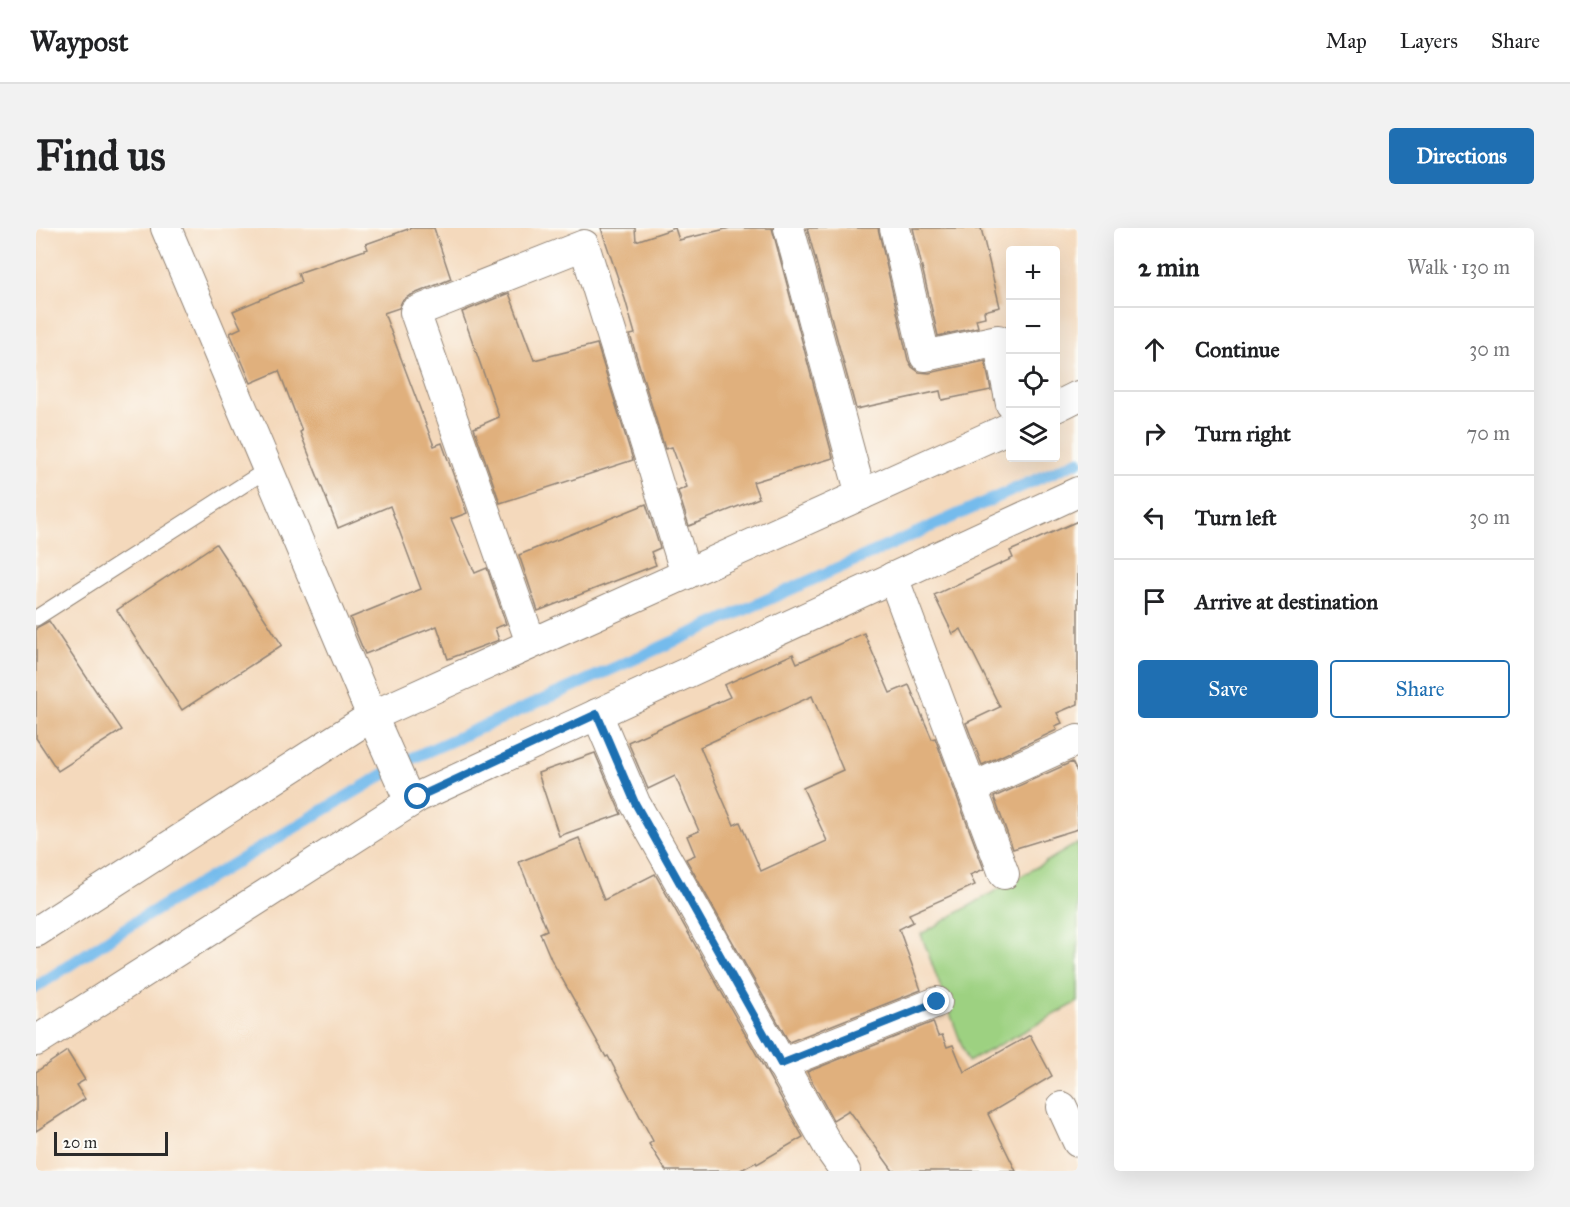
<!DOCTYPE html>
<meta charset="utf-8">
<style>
body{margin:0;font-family:"IM FELL Great Primer",serif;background:#f2f2f2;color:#202124}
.controls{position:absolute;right:18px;top:18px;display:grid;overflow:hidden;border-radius:6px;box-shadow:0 6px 24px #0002}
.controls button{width:54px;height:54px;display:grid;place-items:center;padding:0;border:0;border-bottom:2px solid #e0e0e0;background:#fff;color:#202124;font:30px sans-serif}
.scale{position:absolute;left:18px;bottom:15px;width:114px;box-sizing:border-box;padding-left:6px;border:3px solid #2b2b2b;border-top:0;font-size:16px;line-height:21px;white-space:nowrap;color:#2b2b2b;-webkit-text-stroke:4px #fdfcf7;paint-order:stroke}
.stop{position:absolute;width:18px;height:18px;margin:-14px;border:4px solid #1f6fb2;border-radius:50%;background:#fff}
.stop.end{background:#1f6fb2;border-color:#fff;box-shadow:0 2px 6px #0008}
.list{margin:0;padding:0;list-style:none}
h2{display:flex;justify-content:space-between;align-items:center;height:78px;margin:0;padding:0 24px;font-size:26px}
h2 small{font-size:20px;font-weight:400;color:#757577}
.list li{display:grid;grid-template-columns:39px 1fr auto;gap:18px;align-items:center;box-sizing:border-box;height:84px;padding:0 24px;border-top:2px solid #e0e0e0}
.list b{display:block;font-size:22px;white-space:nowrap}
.list em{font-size:20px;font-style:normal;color:#757577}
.actions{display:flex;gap:12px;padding:18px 24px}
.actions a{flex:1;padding:14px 0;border:2px solid #1f6fb2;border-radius:6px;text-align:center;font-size:21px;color:#1f6fb2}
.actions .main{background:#1f6fb2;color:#fff}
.icon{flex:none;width:33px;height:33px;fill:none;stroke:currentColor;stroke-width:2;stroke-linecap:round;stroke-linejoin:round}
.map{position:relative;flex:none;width:1042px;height:943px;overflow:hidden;border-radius:6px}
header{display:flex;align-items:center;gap:36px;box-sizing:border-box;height:84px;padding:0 30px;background:#fff;border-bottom:2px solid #e0e0e0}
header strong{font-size:28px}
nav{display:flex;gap:33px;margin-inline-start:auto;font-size:21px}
.intro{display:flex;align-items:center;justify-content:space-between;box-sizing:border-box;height:144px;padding:0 36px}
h1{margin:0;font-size:42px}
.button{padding:15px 27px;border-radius:6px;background:#1f6fb2;color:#fff;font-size:21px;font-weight:700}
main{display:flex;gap:36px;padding:0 36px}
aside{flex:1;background:#fff;border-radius:6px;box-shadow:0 6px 24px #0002}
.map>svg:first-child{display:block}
.green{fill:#9dd181;stroke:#647e56;stroke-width:1.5}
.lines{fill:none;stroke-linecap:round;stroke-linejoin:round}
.stream{stroke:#75bbec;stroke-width:12}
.building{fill:#e0b07d;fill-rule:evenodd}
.service-casing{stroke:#908274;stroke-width:17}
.minor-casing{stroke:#908274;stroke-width:32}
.service{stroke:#fff;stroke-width:15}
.minor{stroke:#fff;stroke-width:30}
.route{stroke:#1f6fb2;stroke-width:8}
</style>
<header>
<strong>Waypost</strong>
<nav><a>Map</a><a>Layers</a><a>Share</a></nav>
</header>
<div class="intro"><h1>Find us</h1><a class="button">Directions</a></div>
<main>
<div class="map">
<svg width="1042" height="943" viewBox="0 0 1042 943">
<rect width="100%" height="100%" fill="#fdfcf7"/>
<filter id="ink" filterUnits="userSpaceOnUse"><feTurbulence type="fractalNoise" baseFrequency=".0167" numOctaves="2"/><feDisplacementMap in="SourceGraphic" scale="12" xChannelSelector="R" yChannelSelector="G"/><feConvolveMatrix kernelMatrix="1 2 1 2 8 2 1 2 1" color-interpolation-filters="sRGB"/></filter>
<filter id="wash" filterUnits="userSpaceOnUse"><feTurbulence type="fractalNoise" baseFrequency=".008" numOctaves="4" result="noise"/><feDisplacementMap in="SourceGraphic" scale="24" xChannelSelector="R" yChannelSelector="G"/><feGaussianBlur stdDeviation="1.35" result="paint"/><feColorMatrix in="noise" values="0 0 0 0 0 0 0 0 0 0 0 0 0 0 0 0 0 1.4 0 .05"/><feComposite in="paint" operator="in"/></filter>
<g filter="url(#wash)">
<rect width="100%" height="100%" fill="#f4d9bc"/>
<path class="green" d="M1042,615V774L932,834L885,706Z"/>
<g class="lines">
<path class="stream" d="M0,759L93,698L372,532L1042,233"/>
</g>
<g id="blocks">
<g class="building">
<path d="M375,0H398L415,51L373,68L366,73L363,80L348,85L398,218L406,215L431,285L415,291L439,345L451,340L470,396L459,400L463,412L412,431L401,398L329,426L314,390L385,361L354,278L302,300L264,204L266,203L243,143L215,155L194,105L205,100L197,83L265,54L262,45L332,21L330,16Z"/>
<path d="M565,0H599L600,13L639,0L643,12L694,0H736L797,230L717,254L723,270L653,298L642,263L651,259L636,219L629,221L594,107L599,106L589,71Z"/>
<path d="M771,0H842L872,132L876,139L883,144L893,145L949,133L955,162L906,172L904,163L820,181Z"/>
<path d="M877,0H945L964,79L948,83L949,89L940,91L942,99L902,108Z"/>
<path d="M473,65L498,132L561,116L597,232L464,275L438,200L463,189L426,84Z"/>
<path d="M610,276L624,320L615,324L620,337L502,383L483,327Z"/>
<path d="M1042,293V476L1021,485L1026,495L1019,498L1021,502L946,537L930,495L964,479L925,401L917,406L898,367L977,330L974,323Z"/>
<path d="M180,316L246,417L146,482L81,382Z"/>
<path d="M13,393L86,502L22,543L0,510V400Z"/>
<path d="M828,405L854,465L873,457L896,511L899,510L948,641L934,647L939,657L873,686L877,694L863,701L885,762L753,814L650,631L659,627L651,608L663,603L639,548L612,561L592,514L694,469L688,457L757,426L761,435ZM776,468L807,542L767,560L791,613L725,643L704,594L698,597L664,519Z"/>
<path d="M559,525L585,586L523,608L502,545Z"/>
<path d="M1036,534L1042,546V601L977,621L958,569Z"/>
<path d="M543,610L568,672L619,646L767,909L721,936L720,934L703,943H630L613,916L617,913L572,828L570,829L515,731L504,705L511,702L483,634Z"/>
<path d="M897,794L902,808L906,807L911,819L917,817L928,844L994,807L1016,848L952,886L980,943H857L813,882L797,892L771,844Z"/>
<path d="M31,823L49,852L40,857L49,871L0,903V844Z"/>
</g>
</g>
</g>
<g filter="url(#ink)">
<use href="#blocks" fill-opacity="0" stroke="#908274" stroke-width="1.5"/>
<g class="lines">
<defs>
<path id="service" d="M0,390L232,241"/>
<g id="minor">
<path d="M130,0L336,488L374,574"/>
<path d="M753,0L825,267"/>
<path d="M859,0L889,128L962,112L975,176"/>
<path d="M1020,179L1042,168"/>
<path d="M857,349L968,646"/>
<path d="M495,415L379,84L548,17L650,346"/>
<path d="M561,486L599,575L795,923L809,943"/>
<path d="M936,560L1042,512"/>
<path d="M0,704L336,488L975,199"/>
<path d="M0,813L382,569L1042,264"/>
<path d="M745,836L901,774"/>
<path d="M1026,879L1042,914"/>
</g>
</defs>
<use href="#service" class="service-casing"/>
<use href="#minor" class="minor-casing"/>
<use href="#service" class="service"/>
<use href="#minor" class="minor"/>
</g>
</g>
<g class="lines" filter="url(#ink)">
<path class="route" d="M382,569L561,486L599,575L745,836L901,774"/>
</g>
</svg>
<div class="controls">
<button>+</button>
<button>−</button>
<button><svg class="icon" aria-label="locate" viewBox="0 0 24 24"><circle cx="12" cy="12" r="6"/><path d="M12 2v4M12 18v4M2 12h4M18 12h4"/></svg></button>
<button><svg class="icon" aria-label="layers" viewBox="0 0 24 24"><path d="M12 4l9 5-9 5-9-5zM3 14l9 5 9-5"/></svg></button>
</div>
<div class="scale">20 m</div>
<div class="stop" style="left:382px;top:569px"></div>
<div class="stop end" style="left:901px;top:774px"></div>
</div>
<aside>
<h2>2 min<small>Walk · 130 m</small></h2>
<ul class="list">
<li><svg class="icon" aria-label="ahead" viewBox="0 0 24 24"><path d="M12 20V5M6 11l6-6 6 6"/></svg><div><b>Continue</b></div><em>30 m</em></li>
<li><svg class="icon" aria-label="right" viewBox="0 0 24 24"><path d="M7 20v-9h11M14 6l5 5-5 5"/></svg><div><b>Turn right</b></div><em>70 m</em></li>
<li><svg class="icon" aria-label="left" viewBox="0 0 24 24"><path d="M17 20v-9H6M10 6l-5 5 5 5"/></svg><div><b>Turn left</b></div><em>30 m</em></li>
<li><svg class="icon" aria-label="arrive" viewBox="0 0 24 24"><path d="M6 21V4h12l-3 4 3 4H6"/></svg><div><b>Arrive at destination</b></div></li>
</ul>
<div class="actions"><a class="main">Save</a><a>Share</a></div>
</aside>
</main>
